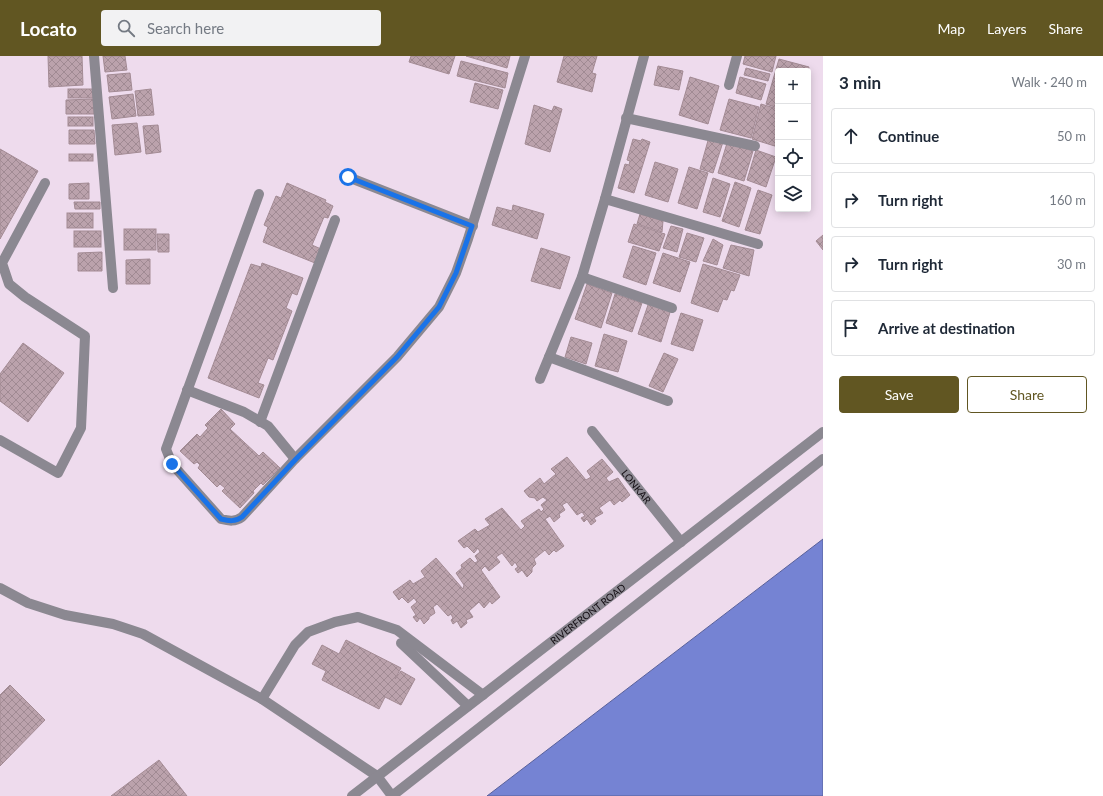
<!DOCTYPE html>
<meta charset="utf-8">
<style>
body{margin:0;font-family:Lato,sans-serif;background:#f2f2f3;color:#1f2937}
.controls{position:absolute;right:12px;top:12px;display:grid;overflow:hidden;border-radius:4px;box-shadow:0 2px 10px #0003}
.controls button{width:36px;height:36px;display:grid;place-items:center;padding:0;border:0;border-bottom:1px solid #e0e1e3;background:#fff;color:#1f2937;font:20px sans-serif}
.stop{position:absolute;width:12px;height:12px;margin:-9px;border:3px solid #1a73e8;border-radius:50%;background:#fff}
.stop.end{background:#1a73e8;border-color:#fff;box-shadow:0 1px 4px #0008}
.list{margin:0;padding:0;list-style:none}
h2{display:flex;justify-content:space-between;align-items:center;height:52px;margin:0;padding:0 16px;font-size:17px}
h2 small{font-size:13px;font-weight:400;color:#747a83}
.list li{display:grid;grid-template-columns:26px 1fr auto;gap:12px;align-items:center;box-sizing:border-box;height:56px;margin:0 8px 8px;padding:0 8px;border:1px solid #e0e1e3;border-radius:4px}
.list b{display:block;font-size:15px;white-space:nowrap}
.list em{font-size:13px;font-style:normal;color:#747a83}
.actions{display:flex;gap:8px;padding:12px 16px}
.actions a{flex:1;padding:9px 0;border:1px solid #615622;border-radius:4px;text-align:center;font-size:14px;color:#615622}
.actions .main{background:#615622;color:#fff}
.icon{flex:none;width:22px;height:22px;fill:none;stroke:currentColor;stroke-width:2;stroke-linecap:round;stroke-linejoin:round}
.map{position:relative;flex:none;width:823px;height:740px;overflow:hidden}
header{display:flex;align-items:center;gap:24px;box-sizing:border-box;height:56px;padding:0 20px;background:#615622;color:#fff}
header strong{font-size:19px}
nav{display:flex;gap:22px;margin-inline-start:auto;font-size:14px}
.search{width:280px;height:36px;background:#f2f2f3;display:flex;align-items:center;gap:10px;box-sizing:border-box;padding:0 14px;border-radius:4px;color:#747a83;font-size:15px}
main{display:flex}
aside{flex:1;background:#fff}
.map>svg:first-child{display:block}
.water{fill:#7583d3;stroke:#586099}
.building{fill:url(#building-cross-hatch);stroke:#a38b94}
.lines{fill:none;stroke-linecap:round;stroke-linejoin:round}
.minor{stroke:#8b8891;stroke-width:10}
.route{stroke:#1a73e8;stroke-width:5}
.labels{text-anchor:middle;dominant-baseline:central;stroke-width:4;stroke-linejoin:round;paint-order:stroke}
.street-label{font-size:10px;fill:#130d13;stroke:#eedbed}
</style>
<header>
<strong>Locato</strong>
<div class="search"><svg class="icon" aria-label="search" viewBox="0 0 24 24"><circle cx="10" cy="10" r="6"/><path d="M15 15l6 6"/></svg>Search here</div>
<nav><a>Map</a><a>Layers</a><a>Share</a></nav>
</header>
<main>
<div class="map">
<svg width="823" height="740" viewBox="0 0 823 740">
<defs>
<pattern id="building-cross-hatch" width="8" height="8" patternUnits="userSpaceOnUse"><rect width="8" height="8" fill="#bba2ac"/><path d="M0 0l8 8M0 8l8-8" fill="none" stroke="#a08a93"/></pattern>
</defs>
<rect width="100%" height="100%" fill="#eedbed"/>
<path class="water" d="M823,483V740H487Z"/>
<g class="building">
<path d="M48,0H82L83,29L49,31Z"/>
<path d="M103,0H125L127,14L105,16Z"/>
<path d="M411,0H455L449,18L409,6Z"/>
<path d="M466,0H510L507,12Z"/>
<path d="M564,0H597L592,17L596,18L592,36L557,26Z"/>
<path d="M745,0H776L772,16L743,8Z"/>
<path d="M779,3L809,11L808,16L778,15V52L766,48Z"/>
<path d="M461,5L508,17L505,32L457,20Z"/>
<path d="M658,10L683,15L679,34L654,29Z"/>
<path d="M746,12L770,18L768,25L744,19Z"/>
<path d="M130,17L132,34L109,36L107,19Z"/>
<path d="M690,21L719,30L708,68L679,59Z"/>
<path d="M740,21L766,28L761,44L736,37Z"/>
<path d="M475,27L503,34L498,53L470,46Z"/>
<rect x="68" y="33" width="25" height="9"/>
<path d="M151,33L154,59L138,60L135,35Z"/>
<path d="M133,38L136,60L112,63L109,41Z"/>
<path d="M93,43L94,58H66V44Z"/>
<path d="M729,43L759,51L751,82L720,74Z"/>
<path d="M761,48L778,53V91L752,83Z"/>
<path d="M534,49L552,55L554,50L562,53L550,96L525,88Z"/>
<rect x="68" y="61" width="25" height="9"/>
<path d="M137,67L141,96L115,99L112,69Z"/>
<path d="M158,69L161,96L146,98L143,70Z"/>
<path d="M69,74H94L95,88H69Z"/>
<path d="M709,81L723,86L713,117L700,113Z"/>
<path d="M633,83L641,85L642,83L650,86L634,137L618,132L625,108L629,109L630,105L627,104Z"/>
<path d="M727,87L753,95L744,125L718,117Z"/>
<path d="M0,93L38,115L0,183Z"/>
<path d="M756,94L776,101L766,131L747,124Z"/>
<rect x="69" y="98" width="24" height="7"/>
<path d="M655,106L678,113L668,146L645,139Z"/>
<path d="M689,111L708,117L697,153L678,147Z"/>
<path d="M713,122L730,128L720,161L703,156Z"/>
<path d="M735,126L751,132L739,171L722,165Z"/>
<path d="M89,127V143H69V128Z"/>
<path d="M287,127L326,144L325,146L333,150L328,162L324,161L312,189L321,193L315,207L263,186L268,171L264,169L276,140L281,142Z"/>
<path d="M758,134L772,139L760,178L745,174Z"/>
<path d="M74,146H100V153H75Z"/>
<path d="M513,149L544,158L537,183L492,169L497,151L512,155Z"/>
<rect x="67" y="157" width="26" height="15"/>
<path d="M640,158L663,165L662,176L637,168Z"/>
<path d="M634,168L665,178L659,195L628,186Z"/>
<path d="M671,170L683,173L677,196L663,192Z"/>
<rect x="124" y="173" width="32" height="21"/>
<rect x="74" y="175" width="27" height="16"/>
<path d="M687,177L704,182L696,206L679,201Z"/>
<path d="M157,178H169V196H158Z"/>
<path d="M823,179V194L816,185Z"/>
<path d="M713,183L723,189L717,209L703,205Z"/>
<path d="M731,189L754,194L749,220L723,212Z"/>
<path d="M633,190L656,197L646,229L623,221Z"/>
<path d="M541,192L570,201L560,233L531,225Z"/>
<path d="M102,196V215H78V197Z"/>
<path d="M663,197L690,206L680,236L653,227Z"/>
<path d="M150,203V228H126V204Z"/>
<path d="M262,207L303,222L297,239L292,237L286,252L292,255L273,304L268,302L258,327L264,329L259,342L208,322L251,208L261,211Z"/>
<path d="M703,208L740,219L734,235L731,234L727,244L723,243L718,256L691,247Z"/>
<path d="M587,228L612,237L601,272L575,263Z"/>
<path d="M615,238L642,247L632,276L606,267Z"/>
<path d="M649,246L671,253L661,286L638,278Z"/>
<path d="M681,257L703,264L693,295L671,288Z"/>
<path d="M604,278L627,285L618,316L595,310Z"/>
<path d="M571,281L592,287L586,308L565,301Z"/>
<path d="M23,287L64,317L28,366L0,345V318Z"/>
<path d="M664,297L678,303L663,336L649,330Z"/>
<path d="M221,353L235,368L230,373L259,400L263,396L280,412L263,429L261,427L253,435L254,437L240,452L222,435L225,432L220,428L217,431L198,412L200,409L197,406L194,408L180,395L197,378L200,381L208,372L205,369Z"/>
<path d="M567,401L586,424L591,421L587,415L602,403L613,416L606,422L609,426L618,422L630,439L622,446L620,444L614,449L610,444L599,452L603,457L594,462L596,465L591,469L587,463L584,466L581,462L585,460L582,456L577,459L567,446L562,449L565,454L559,458L560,461L554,466L550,460L545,463L564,490L556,496L554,494L549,499L545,494L534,503L536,508L532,512V516L527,521L522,514L518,517L515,513L518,511L515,506L512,510L502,497L496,501L500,506L489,515L485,510L481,514L500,541L492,548L490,545L484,552L479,546L469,555L473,561L466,564L467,567L461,572L457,565L453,568L451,564L453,562L451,558L448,560L437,548L433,551L435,557L429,561V563L424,568L420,562L417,566L413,561L416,559L411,551L417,546L414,542L408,547L402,541L399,544L393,536L410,524L413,528L425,521L421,515L436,502L463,533L464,529L456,517L462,512L461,509L470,502L475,507L478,505L475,500L480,496L478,492L474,497L467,490L464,492L458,485L475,473L478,476L490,469L485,463L502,452L521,474L525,470L521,465L539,453L541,456L544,453L541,449L547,444L543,441L537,445L535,442L529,441L524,435L540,422L544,428L556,418L551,413Z"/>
<path d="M346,584L401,612L395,623L401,615L415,623L401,649L385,641L379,653L322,624L326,615L312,608L322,589L339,598Z"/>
<path d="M10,629L45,664L0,710V639Z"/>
<path d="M159,704L187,740H111Z"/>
</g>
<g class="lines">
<g class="minor">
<path d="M94,0L113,232"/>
<path d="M729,29L737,0"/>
<path d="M626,62L755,90"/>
<path d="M348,121L473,170"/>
<path d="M259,138L166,393L172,408L221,463C229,465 235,466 242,461L295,403L397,301L439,251L456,217L468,183L525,0"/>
<path d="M605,143L758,188"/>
<path d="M582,221L672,252"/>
<path d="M549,301L668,345"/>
<path d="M540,323L582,221L605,143L644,0"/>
<path d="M187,334L244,356L268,370L295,403"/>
<path d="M260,366L335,164"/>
<path id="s1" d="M592,375L681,486"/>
<path d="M0,384L58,417L81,372L85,280L25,241L9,228L2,207L45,127"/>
<path d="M0,532L28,547L65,559L113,568L143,578L262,643L377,720L392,740"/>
<path d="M401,587L468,650"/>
<path d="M262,643L295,589L308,576L335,566L358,561L397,574L483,639"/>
<path id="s2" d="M352,740L823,376"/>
<path d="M392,740L823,403"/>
</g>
</g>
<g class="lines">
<path class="route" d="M172,408L221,463C229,465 235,466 242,461L296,403L397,301L439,251L456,217L472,170L348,121"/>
</g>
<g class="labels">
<g class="street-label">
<text stroke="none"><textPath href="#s1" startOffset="71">LONKAR</textPath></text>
<text stroke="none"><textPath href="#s2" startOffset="298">RIVERFRONT ROAD</textPath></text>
</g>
</g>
</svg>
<div class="controls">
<button>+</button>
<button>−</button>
<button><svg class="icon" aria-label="locate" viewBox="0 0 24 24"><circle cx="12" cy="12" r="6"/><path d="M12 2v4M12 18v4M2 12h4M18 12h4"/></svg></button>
<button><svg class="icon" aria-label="layers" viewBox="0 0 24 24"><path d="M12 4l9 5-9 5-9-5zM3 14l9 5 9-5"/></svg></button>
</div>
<div class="stop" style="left:348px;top:121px"></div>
<div class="stop end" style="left:172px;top:408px"></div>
</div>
<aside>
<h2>3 min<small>Walk · 240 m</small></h2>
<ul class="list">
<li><svg class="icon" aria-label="ahead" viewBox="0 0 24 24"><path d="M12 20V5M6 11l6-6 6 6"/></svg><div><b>Continue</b></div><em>50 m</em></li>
<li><svg class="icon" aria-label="right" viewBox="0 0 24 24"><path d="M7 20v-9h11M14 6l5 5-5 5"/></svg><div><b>Turn right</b></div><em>160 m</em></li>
<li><svg class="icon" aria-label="right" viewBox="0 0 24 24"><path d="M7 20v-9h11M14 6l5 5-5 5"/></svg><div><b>Turn right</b></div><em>30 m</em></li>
<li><svg class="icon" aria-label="arrive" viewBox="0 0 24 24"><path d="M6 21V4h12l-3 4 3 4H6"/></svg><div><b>Arrive at destination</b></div></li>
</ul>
<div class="actions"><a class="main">Save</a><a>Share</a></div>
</aside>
</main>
